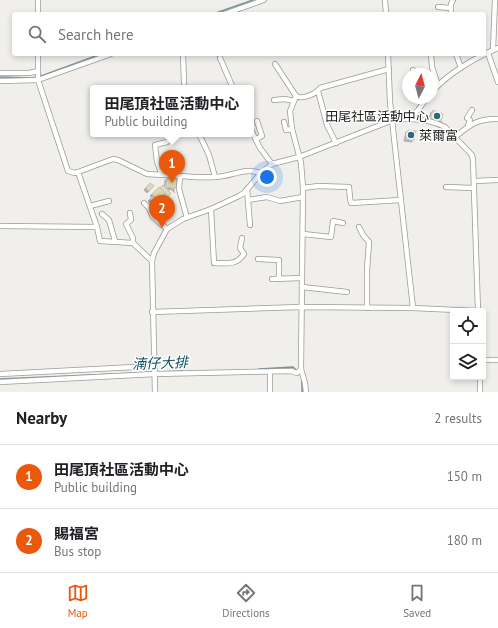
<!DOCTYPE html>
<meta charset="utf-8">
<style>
body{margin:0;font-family:"PT Sans","Noto Sans TC",sans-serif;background:#f2f2f2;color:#202124}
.controls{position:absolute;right:12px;bottom:12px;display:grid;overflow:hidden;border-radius:4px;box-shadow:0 2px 6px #0003}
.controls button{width:36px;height:36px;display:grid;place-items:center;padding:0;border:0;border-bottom:1px solid #e0e0e0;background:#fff;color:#202124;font:20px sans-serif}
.compass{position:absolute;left:402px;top:68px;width:36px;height:36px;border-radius:50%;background:#fff;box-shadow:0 2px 6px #0003;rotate:6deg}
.you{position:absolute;left:267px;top:177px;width:14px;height:14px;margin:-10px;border:3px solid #fff;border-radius:50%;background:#1a73e8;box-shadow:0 0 0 6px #1a73e833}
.badge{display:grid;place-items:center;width:26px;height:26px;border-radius:50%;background:#ea580c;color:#fff;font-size:13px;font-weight:700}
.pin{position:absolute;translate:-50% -33px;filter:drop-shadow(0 1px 2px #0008)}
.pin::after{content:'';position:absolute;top:21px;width:14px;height:12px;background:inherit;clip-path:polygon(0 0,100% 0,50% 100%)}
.popup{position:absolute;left:90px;top:85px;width:164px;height:52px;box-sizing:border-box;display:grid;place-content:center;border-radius:4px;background:#fff;filter:drop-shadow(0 1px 3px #0005);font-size:13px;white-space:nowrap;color:#757577}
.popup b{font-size:15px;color:#202124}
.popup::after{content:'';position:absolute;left:50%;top:100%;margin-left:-8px;border:8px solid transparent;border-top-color:#fff}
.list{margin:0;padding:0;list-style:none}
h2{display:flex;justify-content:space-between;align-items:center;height:52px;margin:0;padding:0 16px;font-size:17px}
h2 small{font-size:13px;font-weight:400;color:#757577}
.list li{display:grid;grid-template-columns:26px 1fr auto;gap:12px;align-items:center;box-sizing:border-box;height:64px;padding:0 16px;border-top:1px solid #e0e0e0}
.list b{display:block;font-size:15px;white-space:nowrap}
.list p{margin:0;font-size:13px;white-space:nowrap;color:#757577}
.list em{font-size:13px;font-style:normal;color:#757577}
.icon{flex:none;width:22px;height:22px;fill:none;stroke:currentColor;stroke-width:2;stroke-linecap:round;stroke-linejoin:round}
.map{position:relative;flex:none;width:498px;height:392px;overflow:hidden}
.search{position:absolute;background:#fff;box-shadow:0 2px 6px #0003;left:12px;right:12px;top:12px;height:44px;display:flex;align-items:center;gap:10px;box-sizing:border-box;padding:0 14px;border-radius:4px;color:#757577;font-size:15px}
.sheet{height:180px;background:#fff}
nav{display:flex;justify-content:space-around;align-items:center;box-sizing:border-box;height:56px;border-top:1px solid #e0e0e0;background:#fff;font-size:11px;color:#757577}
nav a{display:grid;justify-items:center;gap:2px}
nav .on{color:#ea580c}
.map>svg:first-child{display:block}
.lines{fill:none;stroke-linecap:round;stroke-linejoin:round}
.stream{stroke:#76959f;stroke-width:1.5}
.building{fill:#e5d7b1;stroke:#c2c0bc;filter:url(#shadow)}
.minor-casing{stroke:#9b9a96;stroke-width:6}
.path{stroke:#8d8c89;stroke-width:1;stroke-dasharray:3 3;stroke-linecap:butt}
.minor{stroke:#fff;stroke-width:4.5}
.poi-dot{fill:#276b7c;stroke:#fff;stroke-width:1.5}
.labels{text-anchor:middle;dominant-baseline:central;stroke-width:3;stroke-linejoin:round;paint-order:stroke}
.poi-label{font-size:13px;fill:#1e1d1c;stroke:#fff;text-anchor:end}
.water-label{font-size:14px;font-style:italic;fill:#084c5c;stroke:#fff}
</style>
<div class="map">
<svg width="498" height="392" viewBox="0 0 498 392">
<defs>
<filter id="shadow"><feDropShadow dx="-2" dy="2" stdDeviation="0" flood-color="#0004"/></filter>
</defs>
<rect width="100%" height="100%" fill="#f0efeb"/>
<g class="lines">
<g class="stream">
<path d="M213,14L253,0"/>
<path d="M0,77L32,78L44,75L101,54"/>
<path d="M259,369L293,367L296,370"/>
<path d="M299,373L302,376V392"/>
<path d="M0,379L183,371"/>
</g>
</g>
<g class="building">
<path d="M433,110L443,114L441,122L430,119Z"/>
<path d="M408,130L416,131L414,140L406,139Z"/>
<path d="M167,178L177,179L176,188L166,187Z"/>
<path d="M150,183L154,186L149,191L146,188Z"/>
<path d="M163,185L171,193L168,197L160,188Z"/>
<path d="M159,187L165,193L158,200L152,194Z"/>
<path d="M153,196L162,203L158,207L150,199Z"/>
<path d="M168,197L171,199L165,206L162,203Z"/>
<circle cx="162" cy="207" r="3"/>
</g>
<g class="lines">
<defs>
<g id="minor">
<path d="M385,0L386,14"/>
<path d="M438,7L451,8"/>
<path d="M38,14V0"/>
<path d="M224,14L264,0"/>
<path d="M451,14V4L453,0"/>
<path d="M493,50L495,0"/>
<path d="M488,53L498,82"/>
<path d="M38,54V80L68,171L74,173L78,172L113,159L118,160L147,174L180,176"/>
<path d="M183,54L184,83"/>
<path d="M388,54L390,102L413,308"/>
<path d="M431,54L432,67L438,85"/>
<path d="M456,54L461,68"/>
<path d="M220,58L233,88"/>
<path d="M275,64L296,96"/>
<path d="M413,70L414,74"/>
<path d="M0,73H29L38,71"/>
<path d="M0,81L38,80L111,54"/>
<path d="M318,91L327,125L336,143"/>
<path d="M432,92C447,74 476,57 498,48"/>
<path d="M274,100L285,99L294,101"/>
<path d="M409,119L418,110L427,98"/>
<path d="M284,122L286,130L292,129"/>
<path d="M468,126L470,120L467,118L472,110"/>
<path d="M251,130L260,148L272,164"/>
<path d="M199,134L209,155L215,177"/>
<path d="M455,137C470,125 478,118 498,119"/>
<path d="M256,139L262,136L257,121"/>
<path d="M78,172L97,227"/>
<path d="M162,175L157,162L155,145L167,142"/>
<path d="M474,181L498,180"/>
<path d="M446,187L474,188"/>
<path d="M303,188L318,186L349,187L350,198L351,203L401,200"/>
<path d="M247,189L250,225"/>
<path d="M248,200L267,197L280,201L303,197"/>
<path d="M144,203L149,208L153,217L167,229"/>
<path d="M90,206L109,201"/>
<path d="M211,209L214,263C226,263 236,266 244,254L240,248L242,238"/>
<path d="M130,213L131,220L126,224L133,238V243"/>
<path d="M102,214L109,220L115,241"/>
<path d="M187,218L179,189L180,176C191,177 203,178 215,177C232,177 242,167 261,173"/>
<path d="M0,226L97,227L100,241L133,243L152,261"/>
<path d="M359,227L363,235L369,242L367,270V308"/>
<path d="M303,234L331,237L333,221L343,223"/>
<path d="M258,259L279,260V279"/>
<path d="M272,279L302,278"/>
<path d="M302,287L347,292"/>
<path d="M152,312L301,307L413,308L478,311"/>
<path d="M483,360H498"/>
<path d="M270,372V392"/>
<path d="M0,374L154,366"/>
<path d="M480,377V392"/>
<path d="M0,382L155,374L291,371L297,373L301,369"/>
<path d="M155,392L152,261L154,253L167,229L183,219L211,209L239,196L244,193L261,173L272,164L299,157L393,120C410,118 429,119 445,127L472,155L473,160L478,311"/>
<path d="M306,392L305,383L301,369L303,188L301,163L292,129L290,111L296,96C302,100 316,94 320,88L389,69"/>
</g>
</defs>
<use href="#minor" class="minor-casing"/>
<path class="path" d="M173,190L175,194"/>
<use href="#minor" class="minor"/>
</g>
<g class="poi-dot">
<circle cx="437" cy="116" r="4"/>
<circle cx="411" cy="135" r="4"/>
</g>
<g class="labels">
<g class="poi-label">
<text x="429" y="116">田尾社區活動中心</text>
<text x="419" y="135" text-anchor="start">萊爾富</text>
</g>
<g class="water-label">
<text transform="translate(160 363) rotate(-2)">湳仔大排</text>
</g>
</g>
</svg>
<div class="controls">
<button><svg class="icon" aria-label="locate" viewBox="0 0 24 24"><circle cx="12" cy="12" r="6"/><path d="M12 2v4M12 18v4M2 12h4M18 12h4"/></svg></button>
<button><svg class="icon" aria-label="layers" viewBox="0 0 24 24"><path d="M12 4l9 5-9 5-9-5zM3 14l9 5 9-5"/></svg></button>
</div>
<svg class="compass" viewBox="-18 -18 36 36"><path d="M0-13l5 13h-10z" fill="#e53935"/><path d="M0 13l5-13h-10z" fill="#757577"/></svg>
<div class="you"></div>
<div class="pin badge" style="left:172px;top:183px">1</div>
<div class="popup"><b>田尾頂社區活動中心</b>Public building</div>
<div class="pin badge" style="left:162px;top:228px">2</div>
<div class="search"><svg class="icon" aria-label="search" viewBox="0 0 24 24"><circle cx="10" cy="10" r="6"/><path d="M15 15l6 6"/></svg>Search here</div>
</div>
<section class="sheet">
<h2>Nearby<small>2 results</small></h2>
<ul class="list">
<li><span class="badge">1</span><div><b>田尾頂社區活動中心</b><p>Public building</p></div><em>150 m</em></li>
<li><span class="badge">2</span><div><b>賜福宮</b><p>Bus stop</p></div><em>180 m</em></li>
</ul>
</section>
<nav>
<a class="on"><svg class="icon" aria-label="map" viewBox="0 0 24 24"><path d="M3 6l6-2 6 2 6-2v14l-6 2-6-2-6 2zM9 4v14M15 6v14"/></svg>Map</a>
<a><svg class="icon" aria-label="directions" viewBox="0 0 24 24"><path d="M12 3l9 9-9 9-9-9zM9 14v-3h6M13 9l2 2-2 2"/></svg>Directions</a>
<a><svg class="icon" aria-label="saved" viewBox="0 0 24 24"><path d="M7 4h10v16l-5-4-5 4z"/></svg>Saved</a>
</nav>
